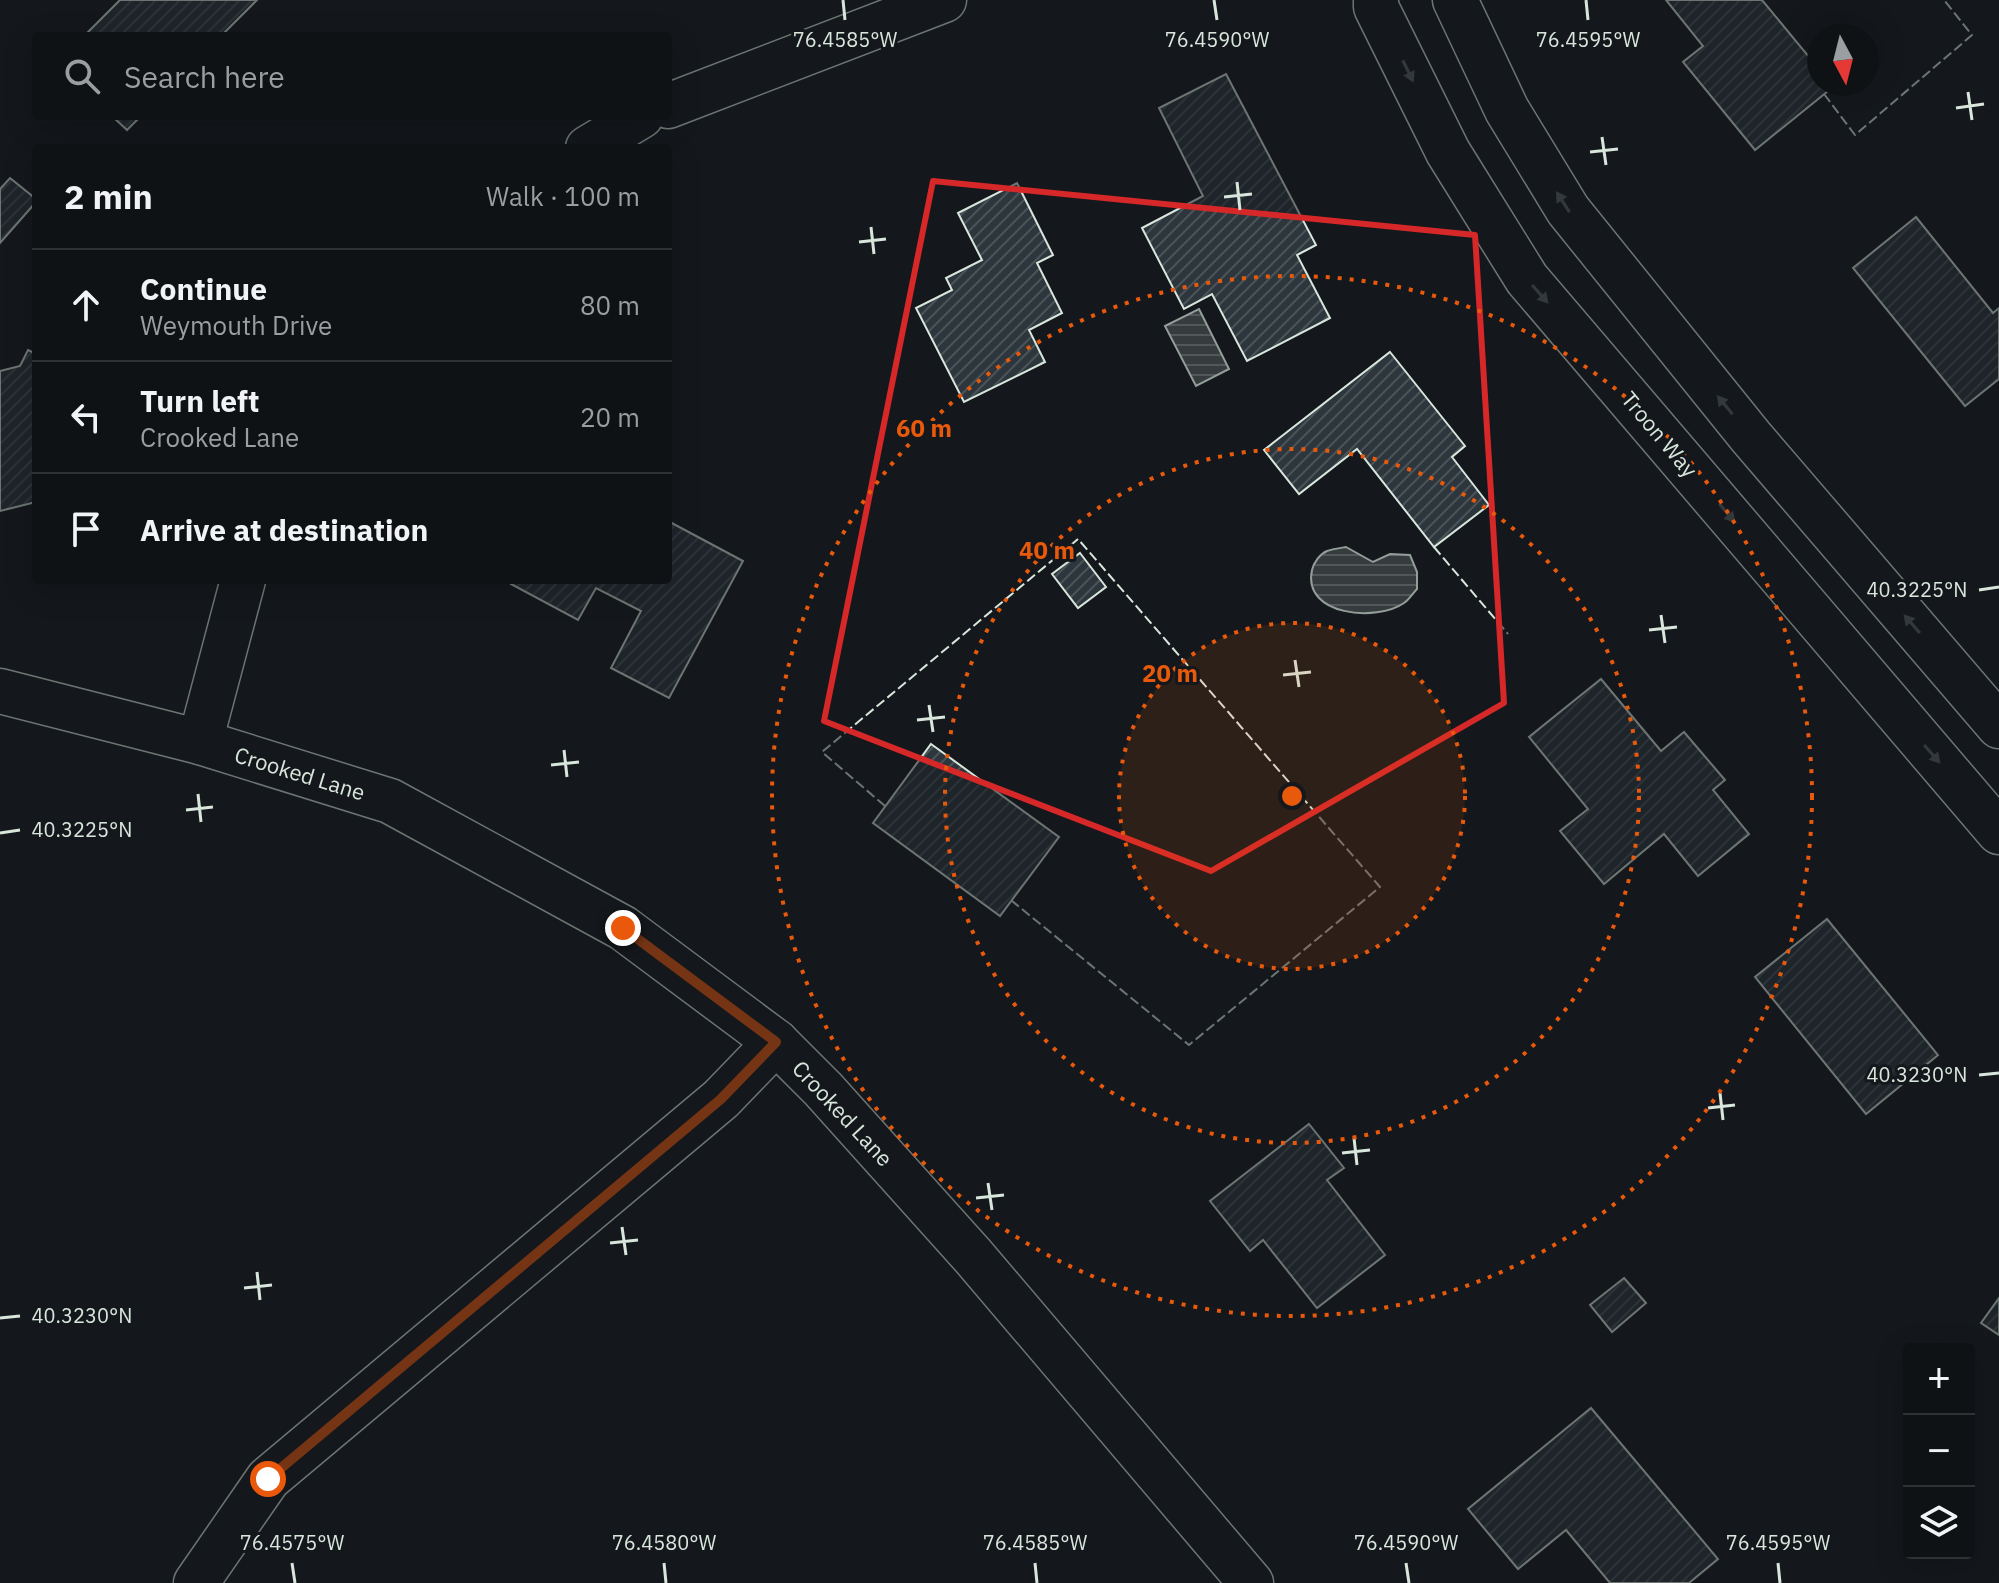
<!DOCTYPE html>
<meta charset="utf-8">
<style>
body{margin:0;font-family:"IBM Plex Sans",sans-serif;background:#181b1e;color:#f1f3f6}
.controls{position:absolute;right:24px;bottom:24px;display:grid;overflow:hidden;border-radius:8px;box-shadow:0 8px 32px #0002}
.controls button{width:72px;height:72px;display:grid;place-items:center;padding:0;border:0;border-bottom:2px solid #2f3234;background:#0f1215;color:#f1f3f6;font:40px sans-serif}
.compass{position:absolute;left:1807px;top:24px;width:72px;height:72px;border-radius:50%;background:#0f1215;box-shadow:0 8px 32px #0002;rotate:173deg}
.stop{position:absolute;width:24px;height:24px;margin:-18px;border:6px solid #ea580c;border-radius:50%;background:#fff}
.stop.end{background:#ea580c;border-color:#fff;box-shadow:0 2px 8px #0008}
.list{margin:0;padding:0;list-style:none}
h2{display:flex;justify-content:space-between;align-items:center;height:104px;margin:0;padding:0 32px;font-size:34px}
h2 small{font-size:26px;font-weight:400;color:#9b9ea0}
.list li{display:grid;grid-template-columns:52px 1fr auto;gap:24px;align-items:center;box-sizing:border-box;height:112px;padding:0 32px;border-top:2px solid #2f3234}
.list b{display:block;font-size:30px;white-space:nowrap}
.list p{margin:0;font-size:26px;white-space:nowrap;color:#9b9ea0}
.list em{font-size:26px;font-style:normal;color:#9b9ea0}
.icon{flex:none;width:44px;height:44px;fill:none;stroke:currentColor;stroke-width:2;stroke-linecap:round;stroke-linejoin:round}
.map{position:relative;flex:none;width:1999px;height:1583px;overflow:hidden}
.search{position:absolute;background:#0f1215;box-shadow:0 8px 32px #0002;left:32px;top:32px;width:640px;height:88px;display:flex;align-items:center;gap:20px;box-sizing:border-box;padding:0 28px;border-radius:8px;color:#9b9ea0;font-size:30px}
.panel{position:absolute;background:#0f1215;box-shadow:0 8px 32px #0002;left:32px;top:144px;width:640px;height:440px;border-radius:8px}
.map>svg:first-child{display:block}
.water{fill:url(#water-rules);stroke:#939e99;stroke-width:2}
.building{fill:url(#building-hatch);stroke:#d8e6dc;stroke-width:2}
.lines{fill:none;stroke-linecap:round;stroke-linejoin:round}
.minor-casing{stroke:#d8e6dc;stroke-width:47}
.minor{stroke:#14181c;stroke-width:44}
.fence{stroke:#d8e6dc;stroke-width:2;stroke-dasharray:10 4;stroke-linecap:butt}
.oneway{fill:#59605f}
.route{stroke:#ea580c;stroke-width:10}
.marked{fill:none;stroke:#d62828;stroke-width:6;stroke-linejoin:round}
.ticks{fill:none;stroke:#d8e6dc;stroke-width:3}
.ring{fill:none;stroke:#e8590c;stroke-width:4;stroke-dasharray:4 8}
.labels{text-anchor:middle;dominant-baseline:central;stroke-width:6;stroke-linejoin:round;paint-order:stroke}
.street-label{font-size:22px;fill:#d8e6dc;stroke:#14181c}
.ticks-label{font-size:20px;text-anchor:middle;fill:#d8e6dc;stroke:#14181c;stroke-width:6;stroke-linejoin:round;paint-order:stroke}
.centre{fill:#e8590c;stroke:#14181c;stroke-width:4}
.ring-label{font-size:24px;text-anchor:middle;font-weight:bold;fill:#e8590c;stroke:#14181c;stroke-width:6;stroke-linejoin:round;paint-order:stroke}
</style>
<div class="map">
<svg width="1999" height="1583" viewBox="0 0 1999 1583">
<defs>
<pattern id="water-rules" width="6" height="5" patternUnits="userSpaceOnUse" patternTransform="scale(2)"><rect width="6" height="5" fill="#363b3e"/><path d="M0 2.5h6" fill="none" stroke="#525759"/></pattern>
<pattern id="building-hatch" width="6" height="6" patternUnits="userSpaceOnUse" patternTransform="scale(2)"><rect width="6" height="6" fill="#2c363c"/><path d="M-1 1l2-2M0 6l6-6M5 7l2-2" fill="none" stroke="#4a5358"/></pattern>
</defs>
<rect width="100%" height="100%" fill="#14181c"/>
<g class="water">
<path d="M1199,309L1229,369L1196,386L1165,326Z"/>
<path d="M1346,547L1373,562L1390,554L1410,555L1417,572V589C1413,593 1409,600 1404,603C1377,622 1302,616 1312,570C1314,562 1320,554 1327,551C1333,549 1340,548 1346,547Z"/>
</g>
<g class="building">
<path d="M120,0H257L221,36H84Z"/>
<path d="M1666,0H1762L1819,69V84H1831L1833,87L1755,150L1683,62L1703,46Z"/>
<path d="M1226,74L1316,245L1297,255L1330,318L1247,361L1212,294L1184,309L1142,228L1203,196L1159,108Z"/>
<path d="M112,116H141L127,130Z"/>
<path d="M10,178L36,199V202L0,243V189Z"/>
<path d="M1017,183L1053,255L1037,263L1062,313L1029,330L1045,362L964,402L916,308L952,290L946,278L982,260L958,213Z"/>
<path d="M1916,217L1993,313L1999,308V379L1965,406L1853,268Z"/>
<path d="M28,350L36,354V502L0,511V371L20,366Z"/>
<path d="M1390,352L1465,446L1452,457L1489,505L1434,547L1357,449L1299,494L1264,450Z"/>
<path d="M668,521L743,561L669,698L611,668L641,611L596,588L578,620L511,584L513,580H668Z"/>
<path d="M1080,553L1106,587L1078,608L1052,574Z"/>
<path d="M1601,679L1661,751L1684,732L1725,780L1713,790L1749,834L1698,876L1664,834L1604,884L1560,831L1588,809L1529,737Z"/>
<path d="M931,744L1059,837L1000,916L873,823Z"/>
<path d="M1827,919L1938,1055L1866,1114L1755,977Z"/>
<path d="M1309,1124L1344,1168L1327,1180L1385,1255L1317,1308L1263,1240L1250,1251L1210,1201Z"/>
<path d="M1624,1278L1646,1303L1612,1332L1590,1305Z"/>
<path d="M1999,1298V1335L1981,1323Z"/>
<path d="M1591,1408L1718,1559L1689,1583H1610L1566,1530L1518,1569L1468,1509Z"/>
</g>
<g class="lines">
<defs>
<g id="minor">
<path d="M1376,0V7L1448,152L1527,279L1999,832"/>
<path d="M1455,0L1507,110L1568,210L1751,437L1999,726"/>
<path d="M668,106L944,0"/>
<path d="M588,148L641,116"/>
<path d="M0,691L200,742L390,801L623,928L776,1042L823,1089L973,1256L1251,1583"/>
<path d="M200,742L243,580"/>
<path d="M196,1583L268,1479L721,1099L776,1042"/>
</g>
</defs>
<use href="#minor" class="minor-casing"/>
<use href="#minor" class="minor"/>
<g class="fence">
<path d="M1824,94L1855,135L1972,35L1944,0"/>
<path d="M1434,547L1508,634"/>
<path d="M885,806L822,752L1078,539L1380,887L1189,1045L1012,901"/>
</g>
</g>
<defs><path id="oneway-solid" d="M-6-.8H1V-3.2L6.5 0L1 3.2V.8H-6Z" transform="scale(2)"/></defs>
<g class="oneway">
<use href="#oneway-solid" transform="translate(1408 71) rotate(64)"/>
<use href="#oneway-solid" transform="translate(1563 202) rotate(-123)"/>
<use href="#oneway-solid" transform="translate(1540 294) rotate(49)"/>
<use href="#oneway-solid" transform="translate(1725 405) rotate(-129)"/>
<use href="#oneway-solid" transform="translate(1727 513) rotate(50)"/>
<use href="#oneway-solid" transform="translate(1912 624) rotate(-131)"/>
<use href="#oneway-solid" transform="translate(1932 754) rotate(49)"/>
</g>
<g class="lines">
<path class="route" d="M268,1479L721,1099L776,1042L623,928"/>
</g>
<path d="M0 0H1999V1583H0ZM933,181L1475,235L1504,703L1211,871L824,721Z" fill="#14181c" fill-opacity=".55" fill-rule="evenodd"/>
<path class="marked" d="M933,181L1475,235L1504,703L1211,871L824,721Z"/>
<path class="ticks" d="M843,0L845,20M1214,0L1217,20M1586,0L1588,20M1968,92L1972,120M1956,108L1984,104M1602,137L1606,165M1590,152L1618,149M1237,182L1240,210M1224,197L1252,194M871,227L874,254M859,242L886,239M1979,590L1999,587M1661,615L1665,643M1649,630L1677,627M1295,660L1299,687M1283,675L1311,672M929,705L933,732M917,720L945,717M564,750L567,777M551,765L579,762M198,794L201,822M186,810L213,807M0,833L20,830M1979,1075L1999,1073M1720,1093L1723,1120M1708,1108L1735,1105M1354,1138L1357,1165M1342,1153L1370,1150M988,1183L992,1210M976,1198L1004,1195M622,1227L626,1255M610,1243L638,1240M257,1272L260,1300M244,1288L272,1285M0,1318L20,1316M292,1563L295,1583M664,1563L666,1583M1035,1563L1037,1583M1406,1563L1409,1583M1778,1563L1780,1583"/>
<circle cx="1292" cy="796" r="173" fill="#e8590c" fill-opacity=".12"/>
<g class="ring">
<circle cx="1292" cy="796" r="173"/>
<circle cx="1292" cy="796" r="347"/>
<circle cx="1292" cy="796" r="520"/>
</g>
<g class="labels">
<g class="street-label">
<text transform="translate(1660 434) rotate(50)">Troon Way</text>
<text transform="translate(300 773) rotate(17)">Crooked Lane</text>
<text transform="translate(843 1113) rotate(47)">Crooked Lane</text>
</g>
</g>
<g class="ticks-label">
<text x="845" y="47">76.4585°W</text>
<text x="1217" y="47">76.4590°W</text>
<text x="1588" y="47">76.4595°W</text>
<text x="1917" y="597">40.3225°N</text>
<text x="82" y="837">40.3225°N</text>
<text x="1917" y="1082">40.3230°N</text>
<text x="82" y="1323">40.3230°N</text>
<text x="292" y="1550">76.4575°W</text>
<text x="664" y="1550">76.4580°W</text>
<text x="1035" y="1550">76.4585°W</text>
<text x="1406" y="1550">76.4590°W</text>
<text x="1778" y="1550">76.4595°W</text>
</g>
<circle cx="1292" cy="796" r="12" class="centre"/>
<g class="ring-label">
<text x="924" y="437">60 m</text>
<text x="1047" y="559">40 m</text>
<text x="1170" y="682">20 m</text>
</g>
</svg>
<div class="controls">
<button>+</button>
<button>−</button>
<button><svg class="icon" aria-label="layers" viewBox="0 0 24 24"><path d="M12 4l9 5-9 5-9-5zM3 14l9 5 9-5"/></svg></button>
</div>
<svg class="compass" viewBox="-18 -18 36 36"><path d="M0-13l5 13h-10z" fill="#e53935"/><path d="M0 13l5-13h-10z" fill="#9b9ea0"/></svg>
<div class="stop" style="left:268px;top:1479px"></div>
<div class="stop end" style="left:623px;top:928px"></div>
<div class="search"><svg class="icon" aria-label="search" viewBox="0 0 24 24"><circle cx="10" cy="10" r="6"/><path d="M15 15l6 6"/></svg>Search here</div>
<section class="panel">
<h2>2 min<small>Walk · 100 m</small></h2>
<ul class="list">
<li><svg class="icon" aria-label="ahead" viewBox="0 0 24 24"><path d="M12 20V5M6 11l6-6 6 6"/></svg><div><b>Continue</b><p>Weymouth Drive</p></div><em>80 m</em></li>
<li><svg class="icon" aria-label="left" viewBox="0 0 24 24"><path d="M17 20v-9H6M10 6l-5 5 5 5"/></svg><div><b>Turn left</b><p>Crooked Lane</p></div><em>20 m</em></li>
<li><svg class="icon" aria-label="arrive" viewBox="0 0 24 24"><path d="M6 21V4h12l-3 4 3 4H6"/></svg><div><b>Arrive at destination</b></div></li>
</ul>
</section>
</div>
